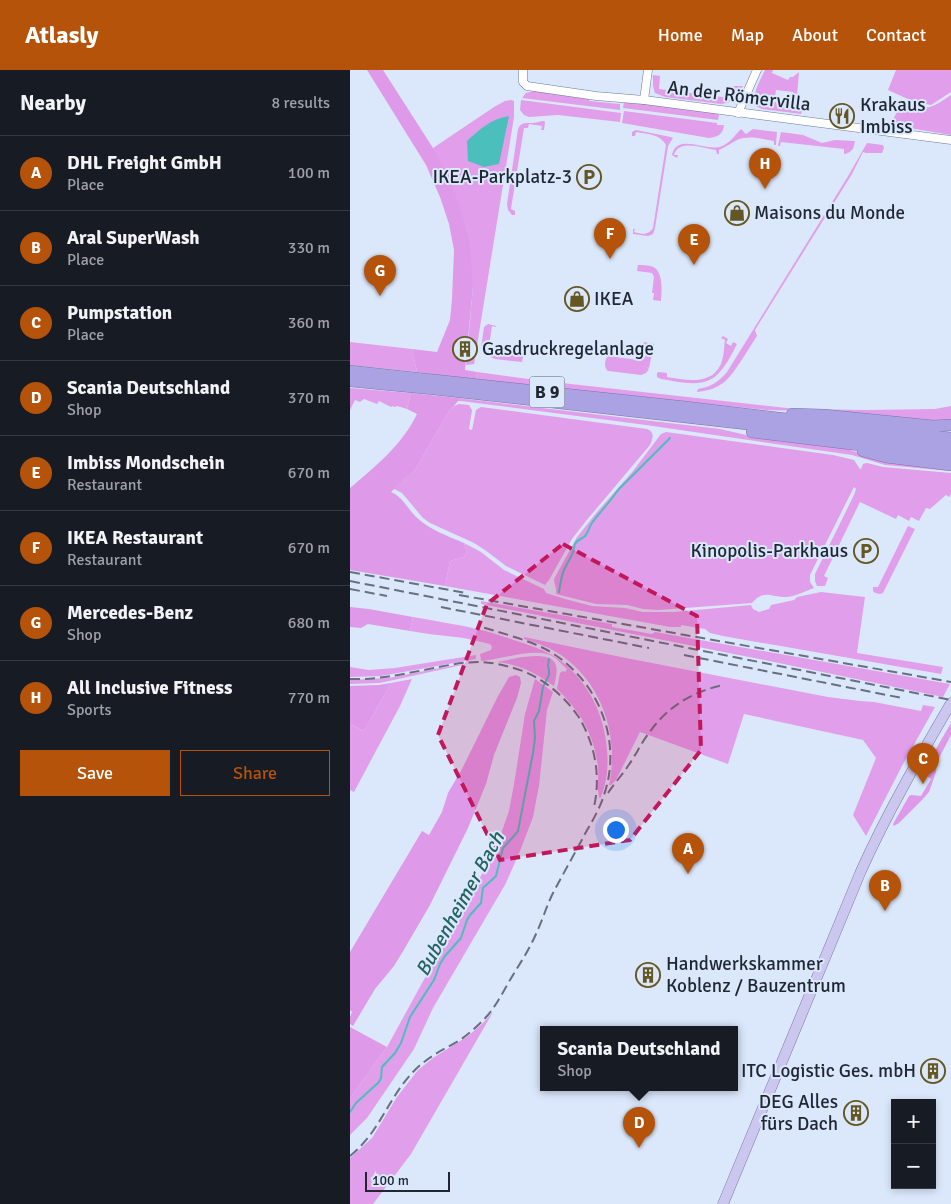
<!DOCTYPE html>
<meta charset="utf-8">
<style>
body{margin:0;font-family:Signika,sans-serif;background:#242831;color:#f1f3f6}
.controls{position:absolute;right:15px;bottom:15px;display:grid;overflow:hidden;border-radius:0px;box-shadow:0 2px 8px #0003}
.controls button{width:45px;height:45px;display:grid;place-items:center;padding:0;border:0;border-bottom:1px solid #363941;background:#171b24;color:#f1f3f6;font:25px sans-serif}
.scale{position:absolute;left:15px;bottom:12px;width:85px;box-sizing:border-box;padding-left:5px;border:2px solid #1f2733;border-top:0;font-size:14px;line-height:18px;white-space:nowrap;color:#1f2733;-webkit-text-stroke:4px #dbe8fb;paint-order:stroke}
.you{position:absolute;left:265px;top:759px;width:18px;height:18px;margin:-12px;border:4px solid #fff;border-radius:50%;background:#1a73e8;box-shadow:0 0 0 8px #1a73e833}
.badge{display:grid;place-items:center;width:32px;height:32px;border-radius:50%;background:#b45309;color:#fff;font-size:16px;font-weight:700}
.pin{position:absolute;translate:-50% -41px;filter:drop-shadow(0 1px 2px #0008)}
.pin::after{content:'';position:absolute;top:26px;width:18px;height:15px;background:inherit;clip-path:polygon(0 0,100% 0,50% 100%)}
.popup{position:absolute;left:190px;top:956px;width:198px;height:65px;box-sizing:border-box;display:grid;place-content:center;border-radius:0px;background:#171b24;filter:drop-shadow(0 1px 4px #0005);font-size:16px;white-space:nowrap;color:#9ea1a6}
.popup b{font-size:19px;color:#f1f3f6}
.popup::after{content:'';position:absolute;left:50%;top:100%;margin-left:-10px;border:10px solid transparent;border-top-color:#171b24}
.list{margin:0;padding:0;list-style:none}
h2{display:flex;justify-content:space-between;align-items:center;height:65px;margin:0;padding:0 20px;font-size:21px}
h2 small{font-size:16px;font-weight:400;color:#9ea1a6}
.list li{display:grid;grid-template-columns:32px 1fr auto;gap:15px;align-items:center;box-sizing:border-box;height:75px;padding:0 20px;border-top:1px solid #363941}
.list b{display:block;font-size:19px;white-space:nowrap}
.list p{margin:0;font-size:16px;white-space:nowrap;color:#9ea1a6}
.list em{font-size:16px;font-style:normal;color:#9ea1a6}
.actions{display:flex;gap:10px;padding:15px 20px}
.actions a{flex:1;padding:11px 0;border:1px solid #b45309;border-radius:0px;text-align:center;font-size:18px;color:#b45309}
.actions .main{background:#b45309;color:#fff}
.map{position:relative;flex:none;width:601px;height:1134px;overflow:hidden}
header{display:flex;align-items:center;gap:30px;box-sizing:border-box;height:70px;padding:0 25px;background:#b45309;color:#fff}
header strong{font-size:24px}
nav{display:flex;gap:28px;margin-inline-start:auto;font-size:18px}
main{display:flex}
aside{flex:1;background:#171b24}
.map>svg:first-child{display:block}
.green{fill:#e19eeb}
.forest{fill:#de9ae8}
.water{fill:#4abfbb}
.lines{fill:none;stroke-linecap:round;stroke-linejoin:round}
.stream{stroke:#4abfbb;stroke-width:2}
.minor-casing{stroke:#677a96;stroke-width:9}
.major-casing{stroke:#7977a5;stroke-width:11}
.highway-casing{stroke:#7977a5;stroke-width:12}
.minor{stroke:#fff;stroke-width:8}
.major{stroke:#ccc7ee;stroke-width:10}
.highway{stroke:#aaa2e2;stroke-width:11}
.rail{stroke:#66707f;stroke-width:2;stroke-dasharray:10 5;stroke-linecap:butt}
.marked{fill:#c2185b;fill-opacity:0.2;stroke:#c2185b;stroke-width:4;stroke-dasharray:10 6;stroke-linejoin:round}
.labels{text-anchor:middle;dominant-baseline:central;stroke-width:4;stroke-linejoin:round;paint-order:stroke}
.shield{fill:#dbe8fb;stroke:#57616f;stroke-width:1}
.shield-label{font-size:18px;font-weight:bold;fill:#1f2733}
.street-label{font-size:19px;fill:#1f2733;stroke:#dbe8fb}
.poi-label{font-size:19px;fill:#1f2733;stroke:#dbe8fb;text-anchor:start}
.water-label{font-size:20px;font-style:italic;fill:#236360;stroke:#dbe8fb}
</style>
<header>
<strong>Atlasly</strong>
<nav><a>Home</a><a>Map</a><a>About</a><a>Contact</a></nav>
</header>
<main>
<aside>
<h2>Nearby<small>8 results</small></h2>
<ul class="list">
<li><span class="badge">A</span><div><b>DHL Freight GmbH</b><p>Place</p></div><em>100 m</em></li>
<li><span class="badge">B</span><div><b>Aral SuperWash</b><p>Place</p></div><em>330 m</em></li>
<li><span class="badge">C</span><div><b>Pumpstation</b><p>Place</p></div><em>360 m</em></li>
<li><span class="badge">D</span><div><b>Scania Deutschland</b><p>Shop</p></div><em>370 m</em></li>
<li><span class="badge">E</span><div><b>Imbiss Mondschein</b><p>Restaurant</p></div><em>670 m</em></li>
<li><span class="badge">F</span><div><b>IKEA Restaurant</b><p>Restaurant</p></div><em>670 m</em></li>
<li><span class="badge">G</span><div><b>Mercedes-Benz</b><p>Shop</p></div><em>680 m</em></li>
<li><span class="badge">H</span><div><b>All Inclusive Fitness</b><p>Sports</p></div><em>770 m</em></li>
</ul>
<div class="actions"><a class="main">Save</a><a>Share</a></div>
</aside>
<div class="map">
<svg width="601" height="1134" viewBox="0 0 601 1134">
<rect width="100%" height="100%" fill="#dbe8fb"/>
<g class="green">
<path d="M415,0H423L422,3L438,10L440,7H443L449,2L447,27H443V22L426,20L424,32L442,34L441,40L452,41L451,44L412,39L406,36C401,24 410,11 415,0Z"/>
<path d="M546,0H601V22L581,35L560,31V30L538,20Z"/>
<path d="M303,5L310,6L309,19L380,28L383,16H393C387,28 385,32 371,34L315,27L305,23L303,16Z"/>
<path d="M188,20L235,28L239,29V31L270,34V40L172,28L176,23Z"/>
<path d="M601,25V65L542,55C543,45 552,33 563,35C569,35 574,38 580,37C587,35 595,29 601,25Z"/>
<path d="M161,30L164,31V47L124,294L116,295L123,217L83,78L144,37L155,31Z"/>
<path d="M171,30L271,43L270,52L208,45L179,47L174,45L170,40Z"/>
<path d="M274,32L338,39L365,43L369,45L368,50L273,38Z"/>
<path d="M274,41L367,53V55H374C373,65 367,67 359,68L272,53Z"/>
<path d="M194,51L195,52L194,60H191L192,56L179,54L178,58H174L161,139L165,141V145H162L158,140L157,134L168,59C171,52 175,53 182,53C186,53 190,51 194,51Z"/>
<path d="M391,59L396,64L403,59L427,62L426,75H424V71C412,69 399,65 387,70C381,73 376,77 369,80V84H367L366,80C354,79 329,68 324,85H328L327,88L322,85C327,63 355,81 369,77C379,75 384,66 391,59Z"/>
<path d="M286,60L321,67L323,68L318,76L305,158L303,164L298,166L283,164V159H285L284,162C292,164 298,166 303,158L316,75C310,64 297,64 286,62L285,66H282V62Z"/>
<path d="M431,62L453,65L472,73L485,70L505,71C504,78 502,83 494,84V79L431,72L430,76H428Z"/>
<path d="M517,73L533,75L534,78L532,83H516L513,82L502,104L405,260L407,266C398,279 385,304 373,313C365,319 356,321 347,322L348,319C360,317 369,312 377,302L497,108Z"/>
<path d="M288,195C292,195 301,195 305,198C313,204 312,222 311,231L303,230L304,223H302L304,207L302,203L287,201Z"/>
<path d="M138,254L146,256V257L142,256L139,276L143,277L142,281L163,284L164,280H168V276L175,278L172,292L145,289L134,284L131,278L134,257Z"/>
<path d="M373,266L378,269L376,273L381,276L383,272L387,274C382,284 376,296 368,304C353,319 330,312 311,309L307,307V303L309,302L317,303V307C336,310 361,316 371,294C374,286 374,277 375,270L371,268Z"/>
<path d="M0,272L62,279L67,302L0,295Z"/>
<path d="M294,272L304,274L299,298L297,297L299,299L296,303L291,305L258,301C254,298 254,290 258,286L288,290L295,287L297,281L294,275Z"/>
<path d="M254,274L289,279L291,280L293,282L291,285L289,286L260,281L252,283Z"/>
<path d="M127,302L194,311L446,339L517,340L585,339L601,336V351L590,352L460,341L417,340L126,310Z"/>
<path d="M0,318L61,323L57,339L47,336L45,337L42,336L41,337L29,331L27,334L14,329L10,332L5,330L0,340Z"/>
<path d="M108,328L370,359L409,368L497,379L516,385L601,398V401L535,395L502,385L296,355L111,331H108Z"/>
<path d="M109,334L119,335L122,340L119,359L122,360L126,340L131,337L297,359C305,362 303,368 300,375L236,451L222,469L199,510L195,515L156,496L135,480L124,473L80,453L73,448L52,423L44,419L65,400L98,343L104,336Z"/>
<path d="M316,362L483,385L504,390L510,399H511L513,394L517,393L533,397L601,403V424L599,427L596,425L580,439L576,438L569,451L561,447L559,451L548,445L546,449L510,432L474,506L478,508L475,516H467L465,511V504L504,425L506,419L504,417L460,505V512L464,518C455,521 444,527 436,527C420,527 414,519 402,533L308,540L293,539L277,535L246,534L206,524C207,518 204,515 204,509L227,467L247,442L283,401L311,364Z"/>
<path d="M558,456L565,459L533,523L530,524L525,523L523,521V517H528Z"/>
<path d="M114,473L131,482L154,500L194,519L196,523L215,529L242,536L275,538L293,542H324L401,535L403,539L409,542L419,539L421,535L444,530L447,527L471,522L515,527L507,583L593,597L591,604L373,566L360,563L355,559L331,555V557H320L95,516L100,491L114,487L117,482Z"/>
<path d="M131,531L262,554V557L302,564L305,562L600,614L593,627L419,591L131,534Z"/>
<path d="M63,547C84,551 106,554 127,559C141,562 154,567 167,571C179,575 191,579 202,585C230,601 250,634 255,665C259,687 259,709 250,729C246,720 249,708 248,698C245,666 230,641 207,619L210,603L213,601L215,602L217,599C212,595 208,589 202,586C185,577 150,590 131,591L130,584L141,580L142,577L140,574L114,568L79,564L60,561Z"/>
<path d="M174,567L271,587L478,627L510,631L524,632L571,641L573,635L585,637L552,696L516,766L503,745L526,688L513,670L394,644L378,694L290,662L266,710L261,715H259C270,665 251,609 206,582C196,576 185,572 174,569Z"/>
<path d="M126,585V589L31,606L0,607V597L19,600L45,598Z"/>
<path d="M186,586C209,586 209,597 204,616C187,604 169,594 147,592L172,587Z"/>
<path d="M121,593L39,611L29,613L0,614V610L38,608L106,595Z"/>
<path d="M62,609L50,636L4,722L0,720V654L14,661L41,613Z"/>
<path d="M185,609L203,622L197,640L189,716L183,747L170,781L156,813L83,938L64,979L17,1048L0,1065V1028L37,977L133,802L152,761L159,741L164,714L175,644Z"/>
<path d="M143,942L61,1084L23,1134H0V1088L22,1068L47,1027L68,1000L83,988L118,966L132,954Z"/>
</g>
<g class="forest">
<path d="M17,0H33L83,78L101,112L111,141L120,174L123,217L115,300L127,302L126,310L67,302L62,279L87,282L100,250L102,229L104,180L99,154L90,127L76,95Z"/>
<path d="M61,323L108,328V331L98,343L65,400L41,422C53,427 57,438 66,447C79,459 97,466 114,473L117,482L114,487L100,491L95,516L0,500V418C26,396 52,375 67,344L57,339Z"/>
<path d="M0,537L19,539L63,547L60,561L18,554L11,558L0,557Z"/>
<path d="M166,605L170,607L171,613L167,628L144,685L136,714L118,758L80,835L52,883L44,896L25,919L3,956L0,954V947L2,942L0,940V882L72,761L79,765L92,742L98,723L112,699L148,626L159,607Z"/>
<path d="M41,613L14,661L0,654V616L28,615Z"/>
<path d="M601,653V665L587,692L586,702L579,722L572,730L549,753L544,756L543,754L559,726L561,725L571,726L581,709L572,703Z"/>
<path d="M0,957L37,977L0,1028Z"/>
</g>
<path class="water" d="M159,46L149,94L134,97L118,91L117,71C130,59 141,49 159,46Z"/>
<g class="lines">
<g class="stream">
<path d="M209,522C210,515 211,507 214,500C217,493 221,488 223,482C224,479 224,477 225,474C227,470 231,469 234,467C238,464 239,457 242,453C250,442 260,432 268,420L320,368"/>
<path d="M0,1042L6,1033L29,1012L31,1008L32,997L45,983L51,973L60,947L84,910L90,894L95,886L111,868L117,850L120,845L131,833L133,818L146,806L153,778L163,767L168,761L183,683L185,668L184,651L189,641L193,617L199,605V601L198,595L199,589"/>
</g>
<defs>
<g id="minor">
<path d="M173,0V12L177,16L246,26L294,30L601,70"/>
<path d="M294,30L298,0"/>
<path d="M388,43L407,0"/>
</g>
<path id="major" d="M373,1134L511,801C537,743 569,688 601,633"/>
<g id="highway">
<path d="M0,301L335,337L601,368"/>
<path d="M0,311L84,319L601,377"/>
<path d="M442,344L474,345L583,356L601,355"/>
<path d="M402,362L601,386"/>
<path d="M513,381L536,387L601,395"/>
</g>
</defs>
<use href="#minor" class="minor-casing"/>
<use href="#major" class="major-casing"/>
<use href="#highway" class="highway-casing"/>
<use href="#minor" class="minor"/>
<use href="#major" class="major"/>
<use href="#highway" class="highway"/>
<g class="rail">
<path d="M0,502L116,523"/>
<path d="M0,511L601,630"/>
<path d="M0,519L37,526"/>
<path d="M109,525L601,612"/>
<path d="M91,537L299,578"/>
<path d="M334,585L552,628"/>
<path d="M0,609C27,610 53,604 79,599C95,596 111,592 128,592C143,592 158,596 173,601C195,610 214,626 228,646C245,673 251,706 244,737"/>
<path d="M258,723C264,714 272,705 278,696C286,685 291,673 299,663C317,637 343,621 374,615"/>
<path d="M0,1086C30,1062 38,1028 63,1002C77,987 93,980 110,970C120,963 130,954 138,945C147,934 153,922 160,910C169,895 179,880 186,864C192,851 196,838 202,825C213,804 225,783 236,762C243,750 250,738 254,725C273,670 248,610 199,581C179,570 154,564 132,557"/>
</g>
</g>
<path class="marked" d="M213,474L347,546L351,680L280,770L150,790L88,665L137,534Z"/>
<defs>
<symbol id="restaurant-ring" viewBox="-11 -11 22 22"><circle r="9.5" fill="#dbe8fb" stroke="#655724" stroke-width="1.5"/><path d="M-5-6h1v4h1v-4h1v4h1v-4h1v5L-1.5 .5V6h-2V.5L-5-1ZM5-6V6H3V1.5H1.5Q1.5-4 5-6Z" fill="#655724"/></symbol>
<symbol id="parking-ring" viewBox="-11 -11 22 22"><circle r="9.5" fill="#dbe8fb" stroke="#655724" stroke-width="1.5"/><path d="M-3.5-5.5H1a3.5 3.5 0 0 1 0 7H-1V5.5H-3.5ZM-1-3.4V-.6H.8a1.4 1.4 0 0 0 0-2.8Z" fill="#655724"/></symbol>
<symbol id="shop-ring" viewBox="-11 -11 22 22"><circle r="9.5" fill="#dbe8fb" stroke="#655724" stroke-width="1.5"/><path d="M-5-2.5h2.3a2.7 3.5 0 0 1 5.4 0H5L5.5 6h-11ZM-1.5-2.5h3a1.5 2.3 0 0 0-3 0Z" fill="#655724"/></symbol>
<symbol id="building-ring" viewBox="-11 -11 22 22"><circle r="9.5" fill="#dbe8fb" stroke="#655724" stroke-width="1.5"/><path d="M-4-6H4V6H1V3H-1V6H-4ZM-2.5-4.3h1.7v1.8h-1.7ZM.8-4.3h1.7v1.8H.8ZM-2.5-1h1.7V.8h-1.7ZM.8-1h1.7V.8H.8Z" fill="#655724"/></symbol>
</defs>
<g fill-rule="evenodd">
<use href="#restaurant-ring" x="478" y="32" width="28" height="28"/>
<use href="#parking-ring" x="225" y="93" width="28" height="28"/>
<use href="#shop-ring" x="373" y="129" width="28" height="28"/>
<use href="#shop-ring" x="213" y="215" width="28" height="28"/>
<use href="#building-ring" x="101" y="265" width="28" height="28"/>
<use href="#parking-ring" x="502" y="467" width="28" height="28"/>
<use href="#building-ring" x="284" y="891" width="28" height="28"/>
<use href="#building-ring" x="569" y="987" width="28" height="28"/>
<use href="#building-ring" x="492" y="1029" width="28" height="28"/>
</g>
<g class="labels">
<rect class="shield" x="179.5" y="306.5" width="35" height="31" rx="4"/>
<g class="shield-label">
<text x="197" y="322">B 9</text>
</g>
<g class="street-label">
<text transform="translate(389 26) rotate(7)">An der Römervilla</text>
</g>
<g class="poi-label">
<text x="510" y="35">Krakaus<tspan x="510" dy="22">Imbiss</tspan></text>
<text x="222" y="107" text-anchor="end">IKEA-Parkplatz-3</text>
<text x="404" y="143">Maisons du Monde</text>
<text x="244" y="229">IKEA</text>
<text x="132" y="279">Gasdruckregelanlage</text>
<text x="498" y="481" text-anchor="end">Kinopolis-Parkhaus</text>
<text x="316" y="894">Handwerkskammer<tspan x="316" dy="22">Koblenz / Bauzentrum</tspan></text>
<text x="566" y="1001" text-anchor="end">ITC Logistic Ges. mbH</text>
<text x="488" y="1032" text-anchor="end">DEG Alles<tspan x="488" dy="22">fürs Dach</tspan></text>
</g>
<g class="water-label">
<text transform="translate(110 834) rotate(-61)">Bubenheimer Bach</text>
</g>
</g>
</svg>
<div class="controls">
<button>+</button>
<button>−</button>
</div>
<div class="scale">100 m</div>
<div class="you"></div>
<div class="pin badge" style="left:338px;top:804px">A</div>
<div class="pin badge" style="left:535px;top:841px">B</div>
<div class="pin badge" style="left:573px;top:714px">C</div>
<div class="pin badge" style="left:289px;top:1078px">D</div>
<div class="popup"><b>Scania Deutschland</b>Shop</div>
<div class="pin badge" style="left:344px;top:195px">E</div>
<div class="pin badge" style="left:260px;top:189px">F</div>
<div class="pin badge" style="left:30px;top:226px">G</div>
<div class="pin badge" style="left:415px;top:119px">H</div>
</div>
</main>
